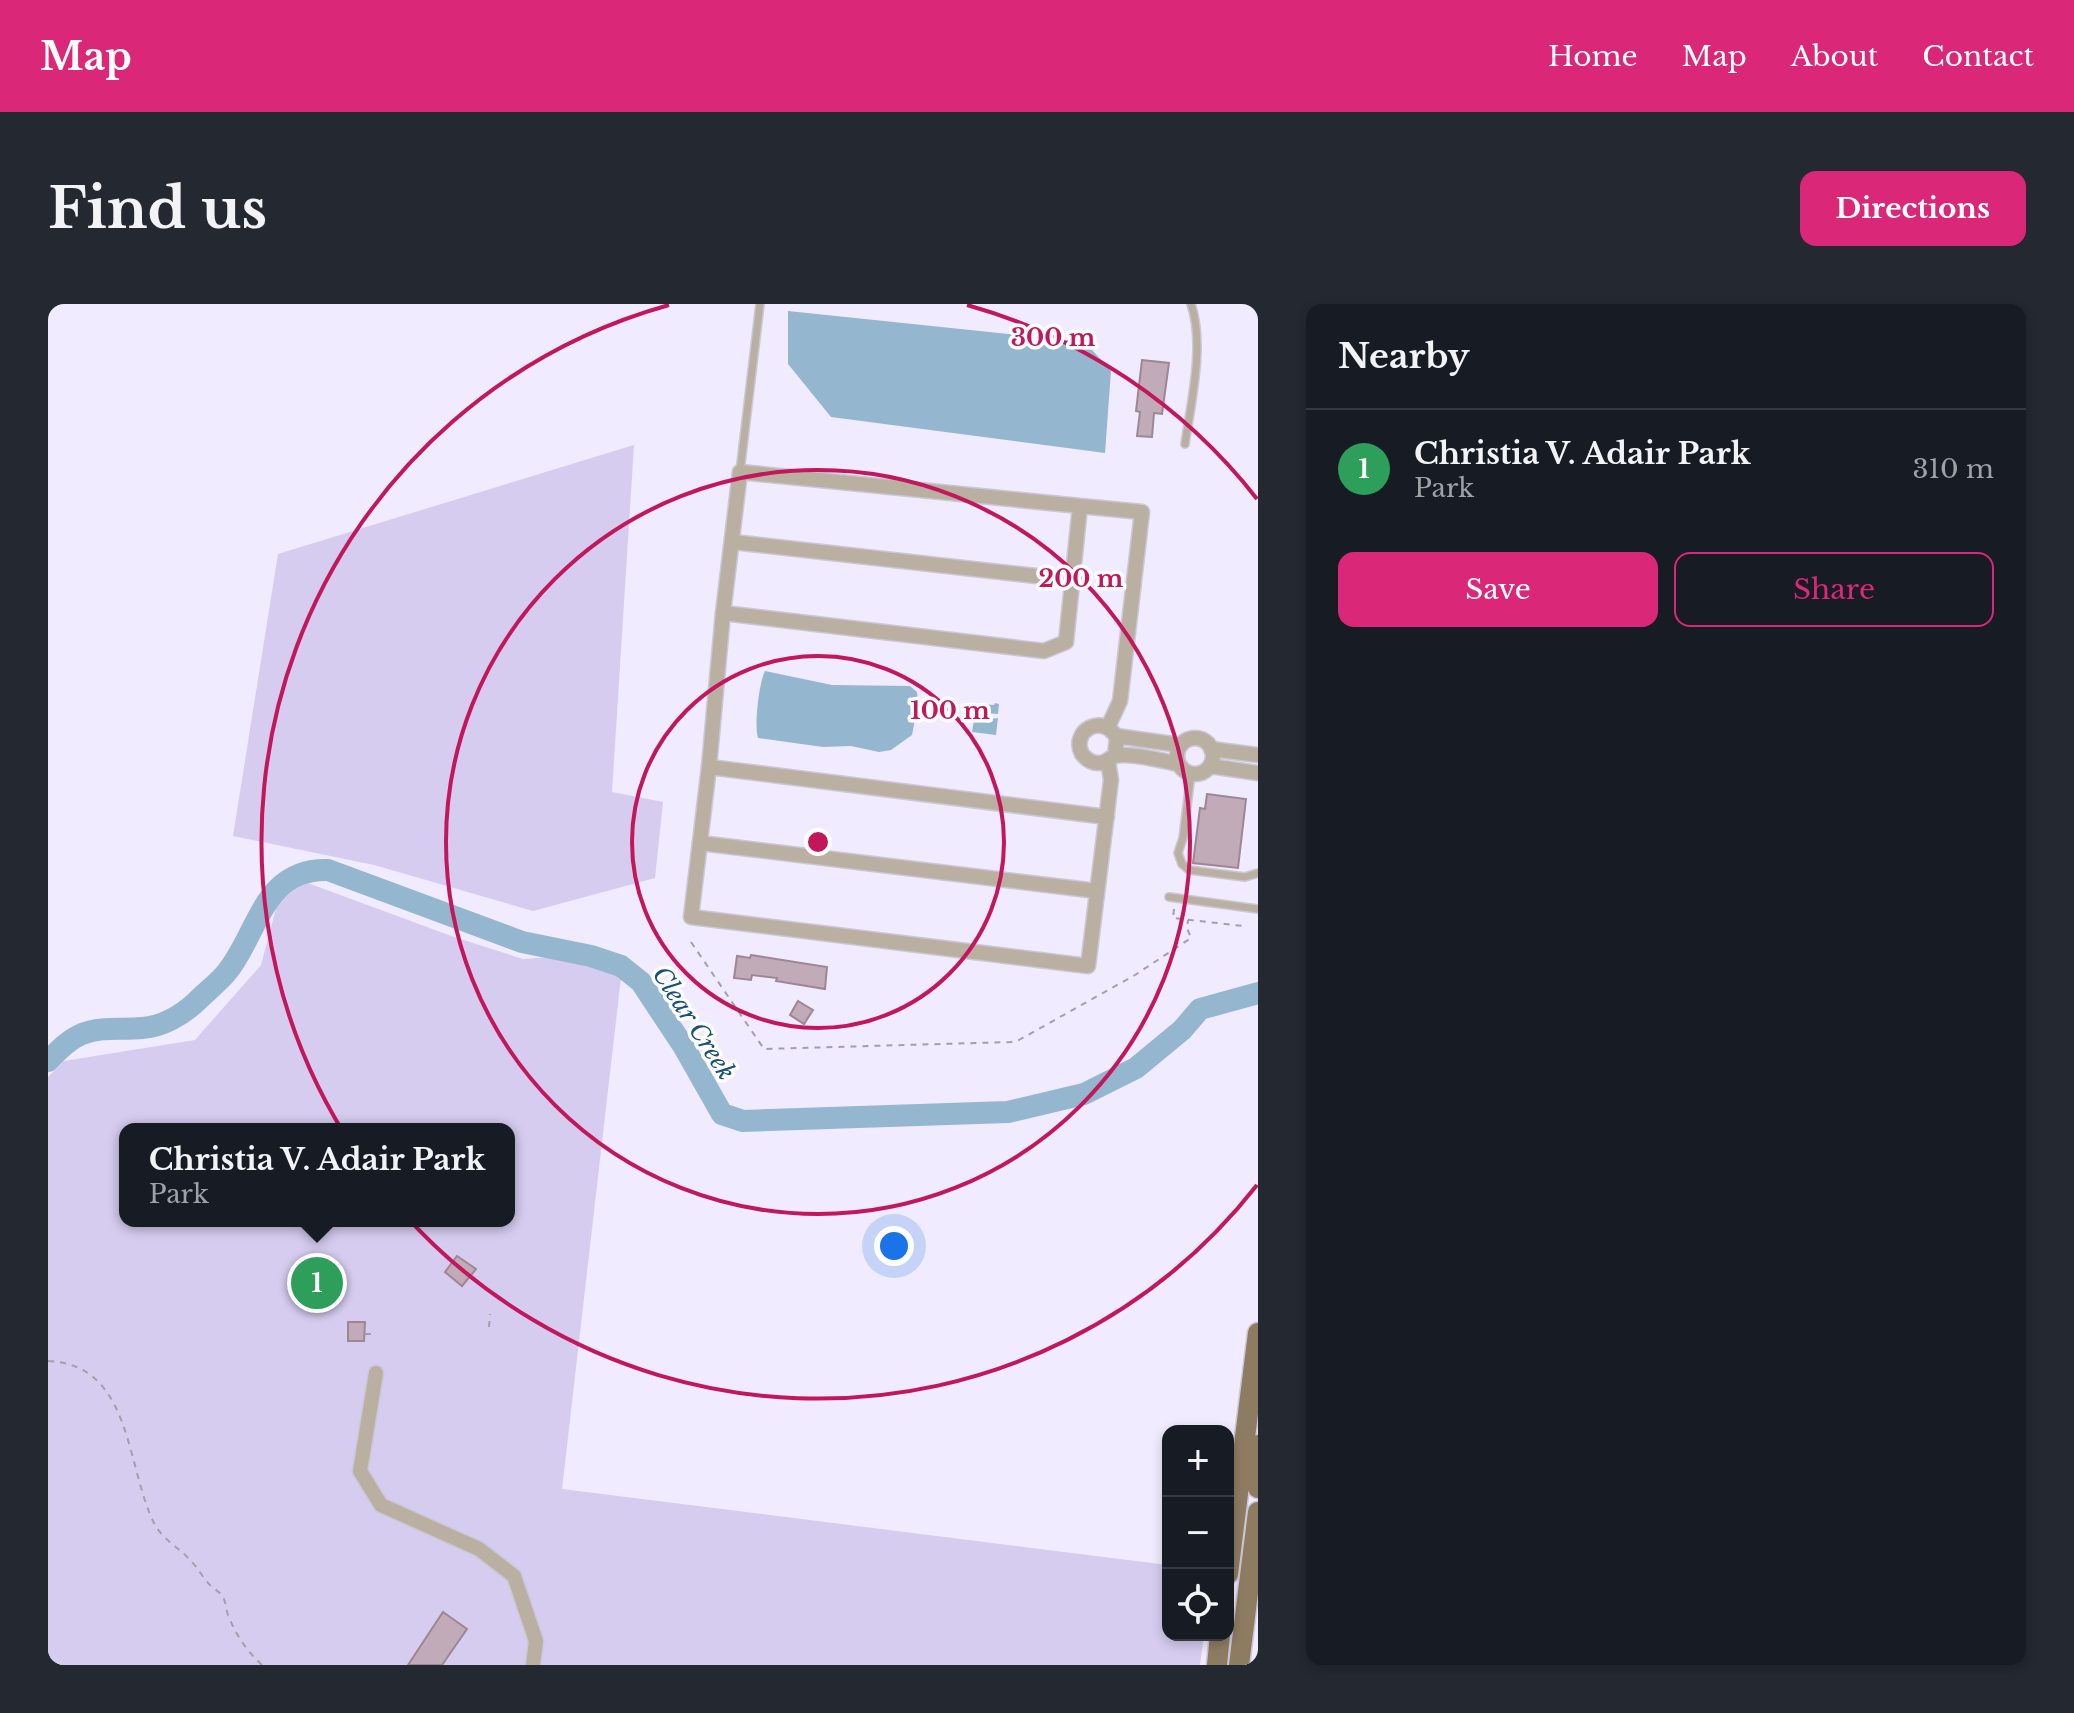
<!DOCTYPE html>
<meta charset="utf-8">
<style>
body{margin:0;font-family:"Libre Baskerville",serif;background:#242831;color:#f1f3f6}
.controls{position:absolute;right:24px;bottom:24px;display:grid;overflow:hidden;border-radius:16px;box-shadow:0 4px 12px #0003}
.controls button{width:72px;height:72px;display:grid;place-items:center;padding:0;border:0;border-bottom:2px solid #363941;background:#171b24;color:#f1f3f6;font:40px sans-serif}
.you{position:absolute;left:846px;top:942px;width:28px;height:28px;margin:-20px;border:6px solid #fff;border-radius:50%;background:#1a73e8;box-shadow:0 0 0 12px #1a73e833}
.badge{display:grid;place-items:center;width:52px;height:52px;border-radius:50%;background:#db2777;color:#fff;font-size:26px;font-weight:700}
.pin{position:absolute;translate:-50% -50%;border:4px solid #fff;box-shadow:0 2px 8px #0006}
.popup{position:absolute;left:71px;top:819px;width:396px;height:104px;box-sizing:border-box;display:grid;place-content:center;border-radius:16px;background:#171b24;filter:drop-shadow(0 2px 6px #0005);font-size:26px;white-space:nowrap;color:#9ea1a6}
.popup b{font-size:30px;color:#f1f3f6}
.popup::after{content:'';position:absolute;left:50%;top:100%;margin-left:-16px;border:16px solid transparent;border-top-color:#171b24}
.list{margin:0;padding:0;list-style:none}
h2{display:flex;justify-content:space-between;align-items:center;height:104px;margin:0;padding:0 32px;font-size:34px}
h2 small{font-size:26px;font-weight:400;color:#9ea1a6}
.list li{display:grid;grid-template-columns:52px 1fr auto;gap:24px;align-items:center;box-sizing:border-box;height:120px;padding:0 32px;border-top:2px solid #363941}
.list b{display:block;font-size:30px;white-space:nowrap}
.list p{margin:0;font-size:26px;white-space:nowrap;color:#9ea1a6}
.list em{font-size:26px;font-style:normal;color:#9ea1a6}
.actions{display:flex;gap:16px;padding:24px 32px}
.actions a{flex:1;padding:18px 0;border:2px solid #db2777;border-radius:16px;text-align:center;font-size:28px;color:#db2777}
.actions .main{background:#db2777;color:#fff}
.icon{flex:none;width:44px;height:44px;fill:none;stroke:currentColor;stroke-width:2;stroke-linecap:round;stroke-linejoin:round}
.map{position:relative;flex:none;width:1210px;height:1361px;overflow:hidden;border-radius:16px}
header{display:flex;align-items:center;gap:48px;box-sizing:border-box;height:112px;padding:0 40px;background:#db2777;color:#fff}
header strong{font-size:38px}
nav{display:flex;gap:44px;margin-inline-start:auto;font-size:28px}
.intro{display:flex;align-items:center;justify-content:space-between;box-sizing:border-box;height:192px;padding:0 48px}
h1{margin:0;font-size:56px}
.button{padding:20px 36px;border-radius:16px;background:#db2777;color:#fff;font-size:28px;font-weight:700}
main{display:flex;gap:48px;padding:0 48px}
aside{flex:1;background:#171b24;border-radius:16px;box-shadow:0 4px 12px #0003}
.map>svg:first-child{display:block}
.green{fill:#d5ccef;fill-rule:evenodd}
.water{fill:#95b6cf}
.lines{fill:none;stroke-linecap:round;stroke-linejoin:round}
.river{stroke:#95b6cf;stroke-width:22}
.building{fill:#c2abb8;stroke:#9d8793;stroke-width:2}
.service-casing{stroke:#cbc7d8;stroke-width:10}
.minor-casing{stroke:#cbc7d8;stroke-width:17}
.primary-casing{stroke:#cbc7d8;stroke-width:23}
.path{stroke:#a29fad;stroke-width:2;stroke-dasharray:6 6;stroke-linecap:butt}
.service{stroke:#bab0a2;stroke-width:7}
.minor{stroke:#bab0a2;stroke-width:14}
.primary{stroke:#8e7c62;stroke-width:20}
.ring{fill:none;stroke:#c2185b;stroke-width:4}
.labels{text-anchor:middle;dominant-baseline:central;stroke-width:7;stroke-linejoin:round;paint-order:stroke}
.water-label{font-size:24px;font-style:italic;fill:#1a5073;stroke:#fff}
.centre{fill:#c2185b;stroke:#fff;stroke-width:4}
.ring-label{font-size:24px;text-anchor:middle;font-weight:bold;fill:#c2185b;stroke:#fff;stroke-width:7;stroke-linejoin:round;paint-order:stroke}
</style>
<header>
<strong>Map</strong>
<nav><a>Home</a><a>Map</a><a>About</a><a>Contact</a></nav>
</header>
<div class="intro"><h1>Find us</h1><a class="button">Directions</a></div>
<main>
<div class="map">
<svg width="1210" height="1361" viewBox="0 0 1210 1361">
<rect width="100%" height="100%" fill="#f0ebfe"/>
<g class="green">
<path d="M586,141L564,488L615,498L607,574L485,607L326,561L185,532L230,250Z"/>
<path d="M249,575L406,633L475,655L523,652L574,665L514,1185L1120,1261V1331H1156L1152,1361H0V773L16,757L147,736L213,661L230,597ZM77,825H461V917H77Z"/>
</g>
<g class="water">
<path d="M740,7L1037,38L1063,67L1057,149L783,113L740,60Z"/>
<path d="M717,367L784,381L862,382L869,388L870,399L864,431L843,446L831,448L803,442L775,443L710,434C706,422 711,379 717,367Z"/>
<path d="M947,399L951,400L950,410L938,409L937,418L941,419L942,415L950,414L948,431L924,428L928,404L933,400L946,401Z"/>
</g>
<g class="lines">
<path class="river" d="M0,757C10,747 20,736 34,730C54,722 74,726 94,724C114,723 134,711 148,698C158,688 171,678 179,668C211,628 215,564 280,566L474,638L543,652L573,662L593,678L636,743L674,810L695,817L960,808L1036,790L1088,764L1134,726L1152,705L1210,689"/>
</g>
<g class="building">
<path d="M1094,56L1121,59L1114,110L1106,109L1104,133L1089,132L1092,108L1088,107Z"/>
<path d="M1159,490L1198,495L1190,564L1145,559L1152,504L1157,505Z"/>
<path d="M703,651L779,663L777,685L728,677L729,674L704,671L703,676L686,674L689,652L702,654Z"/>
<path d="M750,697L765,706L756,720L742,711Z"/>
<path d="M409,952L428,965L414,982L397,968Z"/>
<path d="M300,1018H317L316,1037H300Z"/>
<path d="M395,1308L419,1325L394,1361H360Z"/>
</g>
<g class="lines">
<defs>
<g id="service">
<path d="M1137,140C1143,99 1157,40 1143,0"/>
<path d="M692,168L712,0"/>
<path d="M1143,470L1135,534L1130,549L1134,560L1141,566L1197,573L1210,569"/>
<path d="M1121,593L1210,605"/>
</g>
<g id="minor">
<path d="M1032,202L692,168L675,309L996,347L1018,338L1032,202L1094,208L1072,397L1060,423"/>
<path d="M685,238L1024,276"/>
<path d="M1068,432L1132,441"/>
<circle cx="1147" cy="452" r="18"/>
<path d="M1163,445L1210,451"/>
<path d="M1067,452L1069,434C1055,408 1022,427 1034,450C1038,455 1044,459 1050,459C1058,460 1060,454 1067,452C1080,448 1116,457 1130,460"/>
<path d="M1162,462L1210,469"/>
<path d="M661,463L675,309"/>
<path d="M1059,513L661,463L643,613L1040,662L1063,476L1060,457"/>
<path d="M652,539L1049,587"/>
<path d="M328,1069L312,1167L333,1201L431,1245L466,1272L488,1337L485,1361"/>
</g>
<g id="primary">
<path d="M1210,1141L1207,1176L1210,1184"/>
<path d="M1180,1270L1210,1029"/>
<path d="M1169,1361L1172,1331"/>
<path d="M1191,1361L1210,1208"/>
</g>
</defs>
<use href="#service" class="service-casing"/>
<use href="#minor" class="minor-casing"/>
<use href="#primary" class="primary-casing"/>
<g class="path">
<path d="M1126,605L1125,614L1195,622"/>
<path d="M643,638L716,745L963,738L971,736L1087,671L1143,634L1139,624L1140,616"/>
<path d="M441,1023L442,1010"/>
<path d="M317,1030H326"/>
<path d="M0,1057C83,1060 78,1160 105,1217C113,1235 131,1243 143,1257C150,1264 155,1274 162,1281C166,1285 172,1288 175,1293C178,1299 178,1305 180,1311C188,1331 198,1346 214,1361"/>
</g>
<use href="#service" class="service"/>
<use href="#minor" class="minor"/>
<use href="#primary" class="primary"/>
</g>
<g class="ring">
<circle cx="770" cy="538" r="186"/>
<circle cx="770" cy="538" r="372"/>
<path d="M1209 881A557 557 0 1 1 621 1M919 1A557 557 0 0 1 1209 195"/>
</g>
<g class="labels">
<g class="water-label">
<text transform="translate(646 719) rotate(57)">Clear Creek</text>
</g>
</g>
<circle cx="770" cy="538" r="12" class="centre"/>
<g class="ring-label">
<text x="1005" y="42">300 m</text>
<text x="1033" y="283">200 m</text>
<text x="902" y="415">100 m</text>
</g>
</svg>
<div class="controls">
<button>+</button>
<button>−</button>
<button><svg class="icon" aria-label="locate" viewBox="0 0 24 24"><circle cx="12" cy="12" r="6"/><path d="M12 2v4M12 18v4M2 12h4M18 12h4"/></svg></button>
</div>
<div class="you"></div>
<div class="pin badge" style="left:269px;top:979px;background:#2e9e5b">1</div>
<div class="popup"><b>Christia V. Adair Park</b>Park</div>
</div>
<aside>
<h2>Nearby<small></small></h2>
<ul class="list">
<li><span class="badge" style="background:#2e9e5b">1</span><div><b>Christia V. Adair Park</b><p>Park</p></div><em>310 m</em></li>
</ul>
<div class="actions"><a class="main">Save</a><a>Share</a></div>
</aside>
</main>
